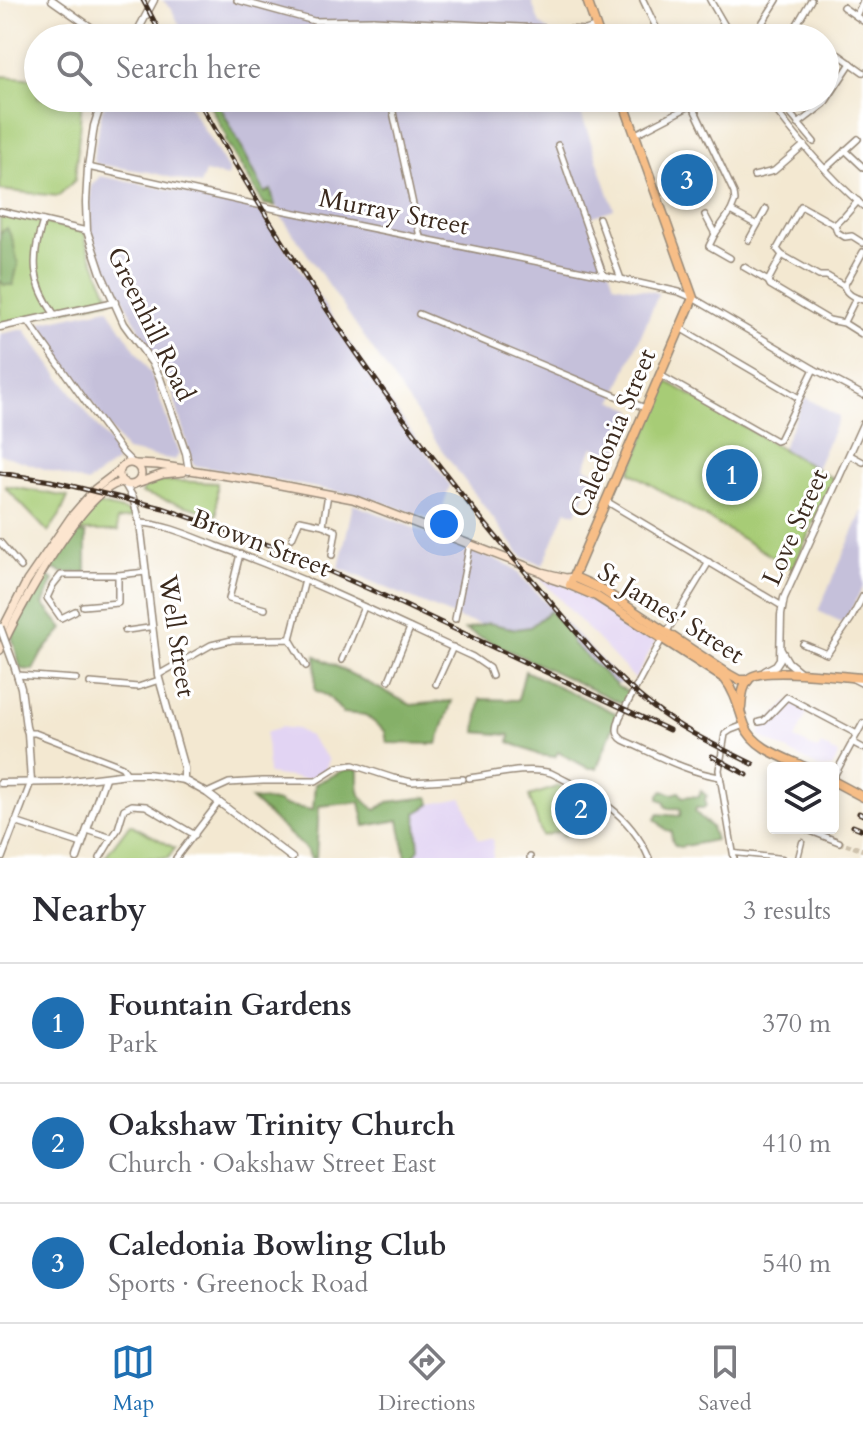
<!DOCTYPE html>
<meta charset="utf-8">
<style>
body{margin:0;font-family:Cardo,serif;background:#f2f2f3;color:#2b2b33}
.controls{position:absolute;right:24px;bottom:24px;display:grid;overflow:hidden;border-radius:8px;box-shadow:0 4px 12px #0003}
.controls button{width:72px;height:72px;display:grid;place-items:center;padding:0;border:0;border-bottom:2px solid #e1e1e2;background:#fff;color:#2b2b33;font:40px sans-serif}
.you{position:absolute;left:444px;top:524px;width:28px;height:28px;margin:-20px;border:6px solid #fff;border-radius:50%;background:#1a73e8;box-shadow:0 0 0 12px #1a73e833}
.badge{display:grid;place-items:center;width:52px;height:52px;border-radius:50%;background:#1f6fb2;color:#fff;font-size:26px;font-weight:700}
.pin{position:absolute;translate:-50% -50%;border:4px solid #fff;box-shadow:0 2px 8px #0006}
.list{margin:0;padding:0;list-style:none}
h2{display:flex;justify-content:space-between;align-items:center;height:104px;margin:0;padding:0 32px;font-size:34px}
h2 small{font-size:26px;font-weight:400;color:#7c7c81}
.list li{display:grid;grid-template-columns:52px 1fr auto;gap:24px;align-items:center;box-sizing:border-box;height:120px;padding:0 32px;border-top:2px solid #e1e1e2}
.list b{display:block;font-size:30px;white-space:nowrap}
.list p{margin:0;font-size:26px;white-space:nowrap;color:#7c7c81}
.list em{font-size:26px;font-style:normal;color:#7c7c81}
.icon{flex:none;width:44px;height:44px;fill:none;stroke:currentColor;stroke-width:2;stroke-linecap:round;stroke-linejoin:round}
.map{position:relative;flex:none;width:863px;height:858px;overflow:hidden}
.search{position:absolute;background:#fff;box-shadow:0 4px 12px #0003;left:24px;right:24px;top:24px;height:88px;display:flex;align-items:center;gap:20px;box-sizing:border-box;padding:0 28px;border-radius:44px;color:#7c7c81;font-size:30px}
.sheet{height:464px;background:#fff}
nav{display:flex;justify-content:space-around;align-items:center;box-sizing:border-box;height:112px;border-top:2px solid #e1e1e2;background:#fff;font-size:22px;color:#7c7c81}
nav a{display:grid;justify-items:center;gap:4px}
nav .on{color:#1f6fb2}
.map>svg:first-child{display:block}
.built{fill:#e2d4f3}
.industrial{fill:#c5c0da}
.green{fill:#a7cc76;stroke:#717b4a;stroke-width:2}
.forest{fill:#85b067;stroke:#606d42;stroke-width:2}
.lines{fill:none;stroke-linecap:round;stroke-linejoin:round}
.minor-tunnel{stroke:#cec2ad;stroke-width:5;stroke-dasharray:5 2.5;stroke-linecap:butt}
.pedestrian-casing{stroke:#978978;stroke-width:7}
.minor-casing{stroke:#978978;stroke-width:8}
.tertiary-casing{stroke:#978978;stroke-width:9}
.secondary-casing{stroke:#978978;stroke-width:10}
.primary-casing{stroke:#978978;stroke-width:11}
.pedestrian{stroke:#fff;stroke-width:4}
.minor{stroke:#fff;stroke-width:5}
.tertiary{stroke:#fff;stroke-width:6}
.secondary{stroke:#fce5cf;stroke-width:7}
.primary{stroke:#f7be87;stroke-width:8}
.rail-casing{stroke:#3b2a1e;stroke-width:5}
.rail{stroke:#fff;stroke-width:2;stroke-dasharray:6;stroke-linecap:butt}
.tertiary-bridge-casing{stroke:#978978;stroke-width:9;stroke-linecap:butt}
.tertiary-bridge{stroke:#fff;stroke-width:6}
.labels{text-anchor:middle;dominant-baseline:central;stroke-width:6;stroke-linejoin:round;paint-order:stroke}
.street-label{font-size:26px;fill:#3b2a1e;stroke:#fff}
</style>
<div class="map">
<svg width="863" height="858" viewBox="0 0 863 858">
<rect width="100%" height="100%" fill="#fff"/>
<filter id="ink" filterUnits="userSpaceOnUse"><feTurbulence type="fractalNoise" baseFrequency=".0125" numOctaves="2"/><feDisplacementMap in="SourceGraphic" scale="16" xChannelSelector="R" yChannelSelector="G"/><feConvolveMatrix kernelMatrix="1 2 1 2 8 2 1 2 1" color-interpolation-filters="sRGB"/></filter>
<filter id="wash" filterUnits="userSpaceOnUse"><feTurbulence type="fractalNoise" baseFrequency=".006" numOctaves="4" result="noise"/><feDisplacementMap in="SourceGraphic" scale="32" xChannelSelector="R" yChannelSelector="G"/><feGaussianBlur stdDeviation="1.8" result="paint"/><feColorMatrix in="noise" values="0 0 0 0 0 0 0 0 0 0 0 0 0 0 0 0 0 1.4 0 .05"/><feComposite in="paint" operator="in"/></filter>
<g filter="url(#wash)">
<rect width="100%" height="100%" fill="#f3e8d1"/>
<g class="built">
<path d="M537,575L571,588L655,642L635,679Z"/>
<path d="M788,701L808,711L795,739L818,750L821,745L839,754L832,768H820L760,736V732Z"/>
<path d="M280,727L297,729L309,736L329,760L323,775L306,779L268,774L266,733Z"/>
<path d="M462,798L478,839H493V858H412L419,849L416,813L431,804Z"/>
</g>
<g class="industrial">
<path d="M162,0H531L540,24L554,35L555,38H186L171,8Z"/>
<path d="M108,98H185L229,171L228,177L205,172L200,185L149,172L96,164L93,158L102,110Z"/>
<path d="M216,98H576L614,209L591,217L614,284L659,293L613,401L634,410L616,457L593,447L585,467L607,478L600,492L588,487L576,514L566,510L543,565L522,557L446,456L279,213L270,190L265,193Z"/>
<path d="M100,176L258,207L382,391L450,485L438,522L367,497L193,465L172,391L122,296L107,272L90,229L91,186Z"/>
<path d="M108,308L151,374L179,454L175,460L126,451L39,328L42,322Z"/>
<path d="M24,329L117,453L118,458L115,463L87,483L0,454V334Z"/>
<path d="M805,397L839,417L816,469L782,448Z"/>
<path d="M353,504L511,566L624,684L609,683L510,631L463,620L339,568Z"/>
<path d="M863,510V587L844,623L818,611Z"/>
</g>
<g class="green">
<path d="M0,76L38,79V98H82L75,180L58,196L0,190Z"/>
<path d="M696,160L708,189L678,200L667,171Z"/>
<path d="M0,213L85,232L87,246L111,300L0,324Z"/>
<path d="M668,382L833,479L793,569L630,472Z"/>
<path d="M174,481L217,483V515L141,493C148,481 161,482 174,481Z"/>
<path d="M6,486L68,497L60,515L48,532L6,488Z"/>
<path d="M99,504L130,512L133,517L117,520L118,531H78Z"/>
<path d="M557,785L565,790L574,791L566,805C569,819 567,824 582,827L583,830L562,836L560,831L542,836L529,796L555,788Z"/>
<path d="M130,824L175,848L168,858H104Z"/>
</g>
<g class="forest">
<path d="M206,98H216L265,193L271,190L275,206L264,204L225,140L227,138Z"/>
<path d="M7,228L13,241L18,264L13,285H4L0,280V233Z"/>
<path d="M76,532L86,534V572L64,573L50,568Z"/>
<path d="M44,575L54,580L43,604L63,629L42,653L33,670L21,669L12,637Z"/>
<path d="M550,611L569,632L572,643L618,687L630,692L623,704L465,630L488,623L516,629L530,627Z"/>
<path d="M316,656L411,705L452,701L437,744L387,743L385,731L365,715L343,713L328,696L315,690Z"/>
<path d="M525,671L618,714L597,768H588L558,752L555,757L539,755L509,742L510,735L476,732L480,699L518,700Z"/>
<path d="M358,769C358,792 356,796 376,810L388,802L429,797L431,804L416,813L419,849L412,858H406L399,820L365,826L360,802L319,806L316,858H311L307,850L251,799L278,802L283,805L313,810L315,784L344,770Z"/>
<path d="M663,791L673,794L679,792L683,797L690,796L699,797L701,791L707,796L705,798L706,805L704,808H696L695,812L711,827L715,840L680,847C671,845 672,839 671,831L666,830L655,819L658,814L680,816L681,809C676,807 671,810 666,807L664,801L659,799V795Z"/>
</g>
</g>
<g filter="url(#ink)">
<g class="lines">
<path class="minor-tunnel" d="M839,842L863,850"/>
<defs>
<g id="pedestrian">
<path d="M124,631L152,627"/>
<path d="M734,853L782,858"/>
<path d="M798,858L802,842"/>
</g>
<g id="minor">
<path d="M237,0L314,21L373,20L585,30L595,27"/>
<path d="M643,0L661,38"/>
<path d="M710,0L732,38"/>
<path d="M843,7L863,21"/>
<path d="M856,16L863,1"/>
<path d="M373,20L377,38"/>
<path d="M796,26L814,38"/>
<path d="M759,28L777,0"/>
<path d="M789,38L811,0"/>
<path d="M825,45L863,72"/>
<path d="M390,98L420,237"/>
<path d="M689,98L734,193L735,201L731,211"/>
<path d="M767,98C795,137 826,174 863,206"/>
<path d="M777,98L814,142"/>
<path d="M798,124L824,104L851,63"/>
<path d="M636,134L692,105"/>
<path d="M558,145L603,274"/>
<path d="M845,150L863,167"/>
<path d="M88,167L271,208L603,275L679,292L693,298L814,369L863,395"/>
<path d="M825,169L858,139"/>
<path d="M754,176L774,171L804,145"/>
<path d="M0,211L87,231"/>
<path d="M705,215L715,234"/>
<path d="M844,217L858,201"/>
<path d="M599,218L621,279"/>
<path d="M43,221C31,258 31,282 55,315"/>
<path d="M835,225L841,219"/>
<path d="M749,240L766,209"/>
<path d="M863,243L852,236L845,237L837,232L835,225L801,206L777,249L782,255L768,281L770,285L829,320L844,323L863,335"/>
<path d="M782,255L819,276H827L844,286C846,294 855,298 863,300"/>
<path d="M730,258L709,246L715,234L731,211L757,225"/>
<path d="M744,267L768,281"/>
<path d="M844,286L863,252"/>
<path d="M419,314L645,408"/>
<path d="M28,321L84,400L123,453L134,464"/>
<path d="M844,322L856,298"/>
<path d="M680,328L799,398"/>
<path d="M660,375L776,441L779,440L814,369"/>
<path d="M850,455L863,462"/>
<path d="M328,494L323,525L336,531L332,555"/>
<path d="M606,501L782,606"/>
<path d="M140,523C166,524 193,537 217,546C305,577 388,618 473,657L489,668L492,676"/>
<path d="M292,538L300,520L323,525"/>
<path d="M0,542L21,567"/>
<path d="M240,554L229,599L265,609"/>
<path d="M83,606L118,603V575"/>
<path d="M75,611L61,618L47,598L53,585L61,575H118L146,572"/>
<path d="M455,619L470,544"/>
<path d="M666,633L709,562"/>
<path d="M290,639L305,580"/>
<path d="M662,639L620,717C617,726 614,734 623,740C655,754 686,772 720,777"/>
<path d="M803,644L827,654L851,619L863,596"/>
<path d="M342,660L364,607"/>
<path d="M17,675L76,679"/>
<path d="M158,675L211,645L232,640L290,639L306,666"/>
<path d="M853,679L863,684"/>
<path d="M389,680L410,628"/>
<path d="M90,683L138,687L159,680"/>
<path d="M436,684L453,647"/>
<path d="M759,722L764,721L787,697L857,734"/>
<path d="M28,733H35L113,763L122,767L127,774"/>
<path d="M852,742L863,748"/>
<path d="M469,778C493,775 528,766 551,773C592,793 630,813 649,858"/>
<path d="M833,778L863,723"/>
<path d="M207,793L229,783L263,781H316L338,767L353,765L393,778L412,782L463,779"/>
<path d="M15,822L82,844"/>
<path d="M809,828L808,830L839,842"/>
<path d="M87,830L112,838L118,829L124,809L132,805L146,806L195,835"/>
<path d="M530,857V858"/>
<path d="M2,858L31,782"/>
<path d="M100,858L112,838"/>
<path d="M176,858L219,802"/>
<path d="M734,858L719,770L725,734L731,730L744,725"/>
</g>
<g id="tertiary">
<path d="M52,0L106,38"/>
<path d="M134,38L154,0"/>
<path d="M103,98L94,126L88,167L86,203L87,231L101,273L124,324L153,364L160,378L186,453L189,471"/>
<path d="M0,327L115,302"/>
<path d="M125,484L133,498L140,523L158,675L184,768V780"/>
<path d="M781,650L788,662L799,671"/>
<path d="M14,665L21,688L26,727L28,733L31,782"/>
<path d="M765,671L776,665L780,659L781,615L784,598L863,424"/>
<path d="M0,783L62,782L128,774H147L184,780L207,793L292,858"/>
<path d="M77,858L105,778"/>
</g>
<g id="secondary">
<circle cx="130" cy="474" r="11"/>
<path d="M135,464L158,465L260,481L353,499L541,572L566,578L574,577"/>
<path d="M137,483L163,474L183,472"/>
<path d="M543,573L552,579L570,585"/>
<path d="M0,634L27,581L71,517L95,489L120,470"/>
<path d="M0,650C16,615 84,486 123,482"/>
</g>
<g id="primary">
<path d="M587,0L600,38"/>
<path d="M622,98L693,298L570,585L596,596L725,679C736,693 739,710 745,726C754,749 786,758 807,768"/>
<path d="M574,577L601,589L730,675L739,680H748"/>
<path d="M741,708C742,697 742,686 750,678C763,666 842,677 863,678"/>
<path d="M833,781L863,797"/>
</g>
</defs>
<use href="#pedestrian" class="pedestrian-casing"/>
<use href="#minor" class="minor-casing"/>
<use href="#tertiary" class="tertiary-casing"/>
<use href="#secondary" class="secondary-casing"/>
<use href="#primary" class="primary-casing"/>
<use href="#pedestrian" class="pedestrian"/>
<use href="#minor" class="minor"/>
<use href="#tertiary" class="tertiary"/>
<use href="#secondary" class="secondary"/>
<use href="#primary" class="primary"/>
<defs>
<g id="rail">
<path d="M143,0L163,38"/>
<path d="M197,98C292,267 402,428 528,575C566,620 606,671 653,707C683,731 719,747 753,764"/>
<path d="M0,473L51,481L163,508L277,548L378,593L669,730"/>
<path d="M712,756L747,775"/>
<path d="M859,813L863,815"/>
<path d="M853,826L863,830"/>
</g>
</defs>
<use href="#rail" class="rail-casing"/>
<use href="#rail" class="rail"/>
<defs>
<path id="tertiary-bridge" d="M0,627L14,665"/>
</defs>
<use href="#tertiary-bridge" class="tertiary-bridge-casing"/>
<use href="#tertiary-bridge" class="tertiary-bridge"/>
</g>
</g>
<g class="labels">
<g class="street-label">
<text transform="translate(394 212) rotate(11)">Murray Street</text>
<text transform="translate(151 324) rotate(64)">Greenhill Road</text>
<text transform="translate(613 433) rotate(-67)">Caledonia Street</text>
<text transform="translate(795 527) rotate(-66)">Love Street</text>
<text transform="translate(261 543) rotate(21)">Brown Street</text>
<text transform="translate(671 613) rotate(32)">St James' Street</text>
<text transform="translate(177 636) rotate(81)">Well Street</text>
</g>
</g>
</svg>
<div class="controls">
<button><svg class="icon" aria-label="layers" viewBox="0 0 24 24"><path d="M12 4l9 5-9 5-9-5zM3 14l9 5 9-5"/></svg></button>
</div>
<div class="you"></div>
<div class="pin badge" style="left:732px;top:475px">1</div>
<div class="pin badge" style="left:581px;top:809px">2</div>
<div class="pin badge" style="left:687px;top:180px">3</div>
<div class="search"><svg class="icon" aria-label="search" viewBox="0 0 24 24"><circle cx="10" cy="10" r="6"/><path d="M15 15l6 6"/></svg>Search here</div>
</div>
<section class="sheet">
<h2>Nearby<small>3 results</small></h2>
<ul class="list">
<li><span class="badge">1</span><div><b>Fountain Gardens</b><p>Park</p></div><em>370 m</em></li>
<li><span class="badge">2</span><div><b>Oakshaw Trinity Church</b><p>Church · Oakshaw Street East</p></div><em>410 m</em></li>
<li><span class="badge">3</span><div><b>Caledonia Bowling Club</b><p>Sports · Greenock Road</p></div><em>540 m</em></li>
</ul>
</section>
<nav>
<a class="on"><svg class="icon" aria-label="map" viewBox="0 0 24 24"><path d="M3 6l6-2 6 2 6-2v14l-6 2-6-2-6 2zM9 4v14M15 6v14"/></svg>Map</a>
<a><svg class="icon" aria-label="directions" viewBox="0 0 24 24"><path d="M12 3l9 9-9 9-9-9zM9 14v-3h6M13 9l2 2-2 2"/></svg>Directions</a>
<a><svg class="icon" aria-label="saved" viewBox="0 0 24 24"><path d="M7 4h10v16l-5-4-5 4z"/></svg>Saved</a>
</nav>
